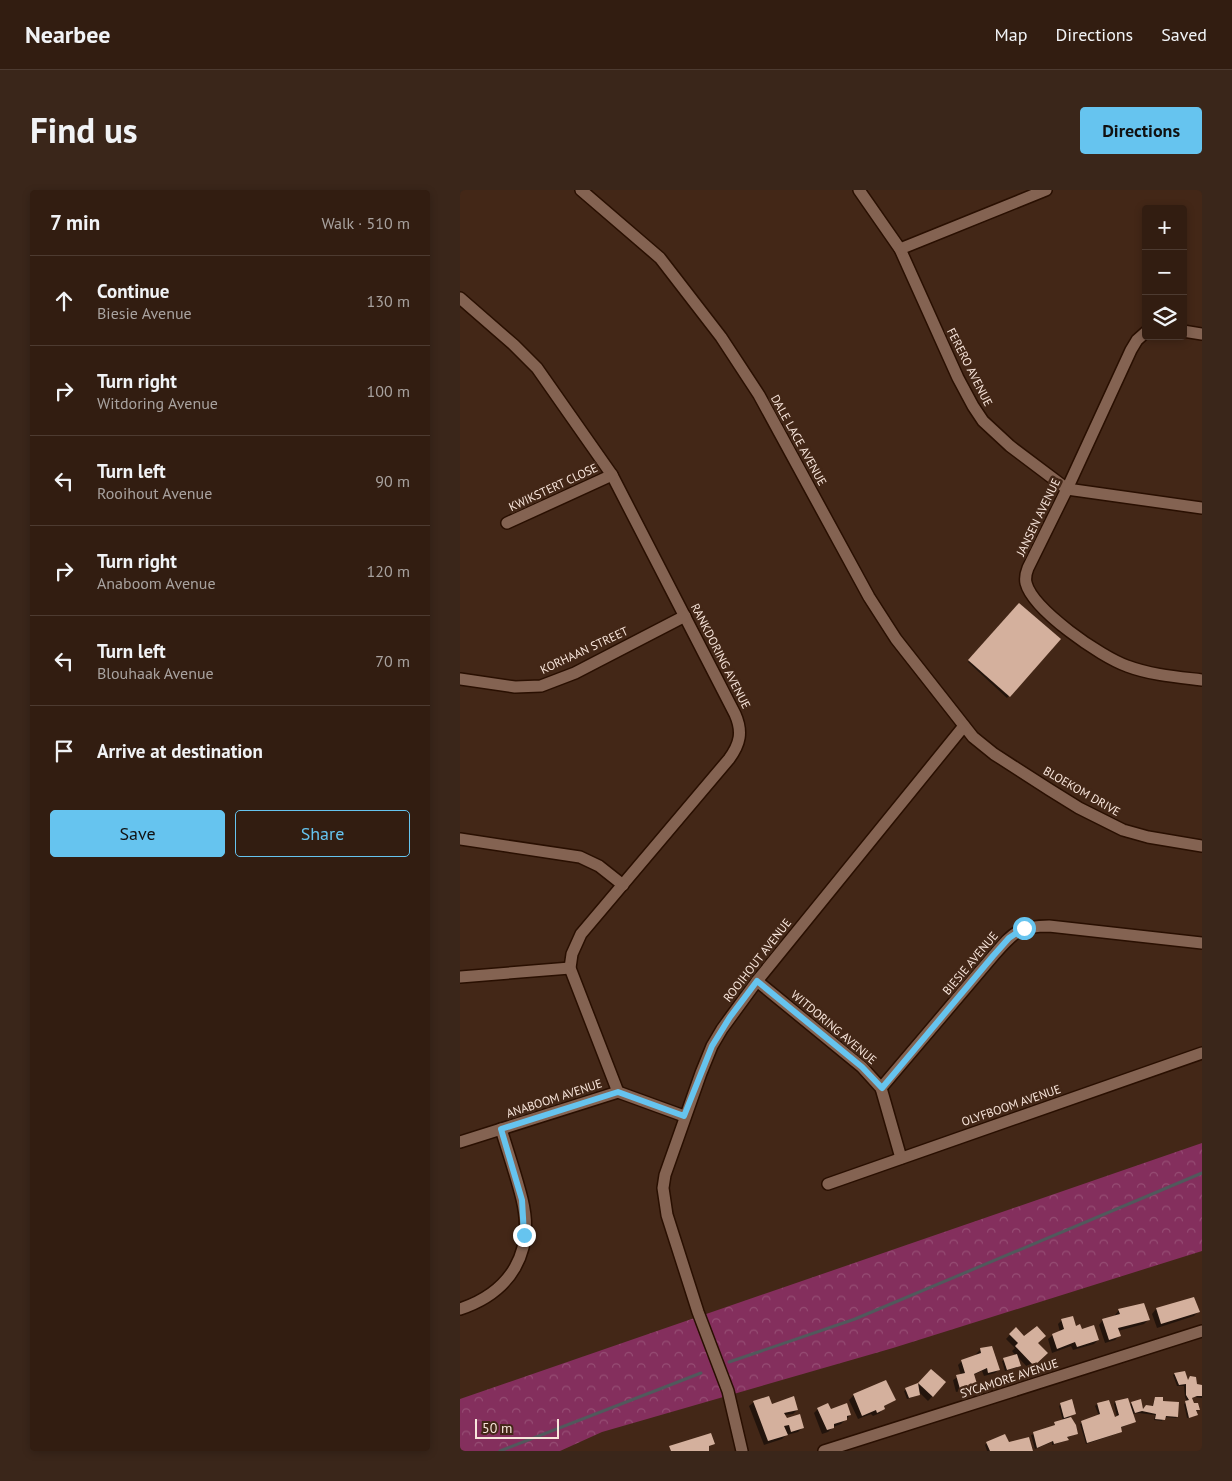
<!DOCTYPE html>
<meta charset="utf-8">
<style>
body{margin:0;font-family:"PT Sans",sans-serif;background:#3a261a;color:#f1f3f6}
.controls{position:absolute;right:15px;top:15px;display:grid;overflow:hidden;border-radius:5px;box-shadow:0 2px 8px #0003}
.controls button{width:45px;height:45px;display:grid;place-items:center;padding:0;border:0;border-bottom:1px solid #4d3b31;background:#321d11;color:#f1f3f6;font:25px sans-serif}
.scale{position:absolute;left:15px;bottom:12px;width:84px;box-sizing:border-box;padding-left:5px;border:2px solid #f8e5db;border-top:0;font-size:14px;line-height:18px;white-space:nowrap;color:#f8e5db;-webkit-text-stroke:4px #432717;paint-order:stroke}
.stop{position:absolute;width:15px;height:15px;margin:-11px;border:4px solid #66c4ef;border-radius:50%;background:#fff}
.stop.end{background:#66c4ef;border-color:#fff;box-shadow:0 1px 5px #0008}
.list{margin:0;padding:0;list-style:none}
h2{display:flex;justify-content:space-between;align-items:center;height:65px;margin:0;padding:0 20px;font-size:21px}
h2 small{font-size:16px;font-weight:400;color:#a8a29f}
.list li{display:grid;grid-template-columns:32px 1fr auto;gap:15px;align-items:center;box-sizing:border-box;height:90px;padding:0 20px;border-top:1px solid #4d3b31}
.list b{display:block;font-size:19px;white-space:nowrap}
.list p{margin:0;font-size:16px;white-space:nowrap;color:#a8a29f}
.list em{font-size:16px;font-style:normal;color:#a8a29f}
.actions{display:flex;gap:10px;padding:15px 20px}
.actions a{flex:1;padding:11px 0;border:1px solid #66c4ef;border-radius:5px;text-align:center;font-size:18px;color:#66c4ef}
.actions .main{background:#66c4ef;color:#111}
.icon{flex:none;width:28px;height:28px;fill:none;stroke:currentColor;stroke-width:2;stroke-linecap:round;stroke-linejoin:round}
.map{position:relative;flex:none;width:742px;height:1261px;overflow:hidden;border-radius:5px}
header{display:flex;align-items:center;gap:30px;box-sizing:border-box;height:70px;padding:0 25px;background:#321d11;border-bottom:1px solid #4d3b31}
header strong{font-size:24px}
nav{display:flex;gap:28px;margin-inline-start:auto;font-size:18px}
.intro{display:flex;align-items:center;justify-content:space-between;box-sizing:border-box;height:120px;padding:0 30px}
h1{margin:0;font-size:35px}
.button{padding:12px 22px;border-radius:5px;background:#66c4ef;color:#111;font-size:18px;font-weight:700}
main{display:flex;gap:30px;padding:0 30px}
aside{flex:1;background:#321d11;border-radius:5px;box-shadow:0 2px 8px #0003}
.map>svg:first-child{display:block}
.forest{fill:url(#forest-crowns)}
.shadow{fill:#0007}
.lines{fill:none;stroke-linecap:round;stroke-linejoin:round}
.stream{stroke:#51595c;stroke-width:3}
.building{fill:#d4b09d}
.street-casing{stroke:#290f01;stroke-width:14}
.street{stroke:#846352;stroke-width:11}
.route{stroke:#66c4ef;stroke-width:6}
.labels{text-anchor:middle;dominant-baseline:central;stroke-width:5;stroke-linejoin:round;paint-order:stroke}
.street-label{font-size:12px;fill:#f8e5db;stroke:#432717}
</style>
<header>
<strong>Nearbee</strong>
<nav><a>Map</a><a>Directions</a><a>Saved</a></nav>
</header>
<div class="intro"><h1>Find us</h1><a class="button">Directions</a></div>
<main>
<aside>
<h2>7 min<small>Walk · 510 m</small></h2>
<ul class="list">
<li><svg class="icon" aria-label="ahead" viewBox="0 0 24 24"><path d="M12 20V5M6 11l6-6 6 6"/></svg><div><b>Continue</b><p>Biesie Avenue</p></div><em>130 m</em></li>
<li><svg class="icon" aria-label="right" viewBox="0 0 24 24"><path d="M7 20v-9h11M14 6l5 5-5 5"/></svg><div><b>Turn right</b><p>Witdoring Avenue</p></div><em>100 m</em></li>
<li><svg class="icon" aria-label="left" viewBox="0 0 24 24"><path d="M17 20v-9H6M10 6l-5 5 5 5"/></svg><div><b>Turn left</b><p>Rooihout Avenue</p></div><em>90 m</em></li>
<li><svg class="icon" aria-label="right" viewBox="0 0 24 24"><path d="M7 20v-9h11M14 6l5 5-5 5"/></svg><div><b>Turn right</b><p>Anaboom Avenue</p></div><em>120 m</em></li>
<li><svg class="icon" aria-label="left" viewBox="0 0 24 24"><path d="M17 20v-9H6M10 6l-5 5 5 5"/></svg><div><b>Turn left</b><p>Blouhaak Avenue</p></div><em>70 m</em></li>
<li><svg class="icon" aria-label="arrive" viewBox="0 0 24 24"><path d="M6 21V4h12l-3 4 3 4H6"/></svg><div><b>Arrive at destination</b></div></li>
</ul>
<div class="actions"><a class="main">Save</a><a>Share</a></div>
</aside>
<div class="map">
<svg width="742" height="1261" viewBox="0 0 742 1261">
<defs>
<pattern id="forest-crowns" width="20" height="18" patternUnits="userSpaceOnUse" patternTransform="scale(1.25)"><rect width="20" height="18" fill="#842f5d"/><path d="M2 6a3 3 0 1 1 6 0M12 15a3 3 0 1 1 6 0" fill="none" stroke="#964d74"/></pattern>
</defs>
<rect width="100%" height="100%" fill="#432717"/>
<path class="forest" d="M742,953V1061L433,1158L142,1242L100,1261H0V1209Z"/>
<g class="shadow">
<path d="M559,414L599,449L547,508L508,472Z"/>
<path d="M734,1108L738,1122L734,1126L697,1138L692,1124L696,1119Z"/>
<path d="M659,1120L688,1130L684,1134L658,1141L659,1146L655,1150L645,1153L639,1135L643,1130L655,1127V1125Z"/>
<path d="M602,1130L622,1140L638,1150L634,1154L613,1160L611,1156L592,1163L588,1149L593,1145L600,1142L598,1134Z"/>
<path d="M556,1138L564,1148L587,1163L569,1179L557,1166L558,1177L545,1181L542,1171L556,1166L552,1161L555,1158L546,1149Z"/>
<path d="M520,1160L539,1179L535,1183L524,1186L522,1181L513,1185L515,1193L511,1198L496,1202L493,1190L501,1185L498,1175L502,1171L517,1166L516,1164Z"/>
<path d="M471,1181L485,1193L468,1211L458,1201V1204L456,1206L447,1209L444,1201L458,1195Z"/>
<path d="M714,1184L727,1192L742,1196V1208L734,1207L731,1208L733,1215L739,1220L735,1221L734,1226L727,1228L724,1214L727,1212L725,1207L724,1196H717L713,1185Z"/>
<path d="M394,1205L434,1210L423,1217L420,1223L413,1226L411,1224L398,1229L389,1210Z"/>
<path d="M695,1208L701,1212L717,1227L716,1228L704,1227L702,1231L694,1230L695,1225L679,1223L672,1224L674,1232L660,1238L661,1241L659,1243L626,1254L620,1234L639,1226L635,1216L637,1214L648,1212L655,1228L657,1227L654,1214L655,1212L669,1216L672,1213L680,1211L682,1221L684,1218L692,1217Z"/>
<path d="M294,1212L337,1220L333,1224L324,1225L326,1229L342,1238L338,1242L327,1245V1244L322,1249L304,1255L289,1216Z"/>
<path d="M601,1214L614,1224L609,1227L615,1236L616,1244L606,1248L605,1251L592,1255V1252L575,1259L571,1245L594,1237L595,1233L603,1231L599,1216Z"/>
<path d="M358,1219L371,1220L390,1225L381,1234L373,1237L368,1242L362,1244L354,1223Z"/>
<path d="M527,1253L548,1254L571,1261H527L525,1255Z"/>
</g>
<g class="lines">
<g class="stream">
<path d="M269,1172L395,1129L742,983"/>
<path d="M40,1261L241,1183"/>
</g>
</g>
<g class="building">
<path d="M559,413L601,449L550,507L508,470Z"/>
<path d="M734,1107L740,1122L701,1134L696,1118Z"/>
<path d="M684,1113L690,1130L658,1138L661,1146L649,1150L642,1129L660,1124L658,1119Z"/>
<path d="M613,1126L616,1136L620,1134L622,1139L634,1135L639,1150L617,1157L615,1152L597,1159L592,1144L604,1139L601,1129Z"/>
<path d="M577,1136L586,1146L578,1153L588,1163L574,1176L555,1156L558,1153L549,1144L556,1137L564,1146Z"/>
<path d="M532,1156L540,1180L528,1183L527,1178L514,1184L517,1194L500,1199L496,1185L505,1183L501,1170L521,1163L520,1158Z"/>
<path d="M557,1164L561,1176L547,1180L543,1168Z"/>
<path d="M471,1179L486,1192L473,1207L458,1193Z"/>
<path d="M725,1181L728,1190L730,1186L736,1187L737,1194L742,1195V1206H737L732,1208L734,1213H738L740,1220H736L738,1225L729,1228L725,1211L729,1210L726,1205V1194L719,1195L714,1183Z"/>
<path d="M426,1190L436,1210L424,1216L425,1219L417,1223L416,1220L402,1226L393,1204Z"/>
<path d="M458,1193L460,1205L449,1208L445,1198Z"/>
<path d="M309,1206L312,1214L334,1206L338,1220L324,1223L327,1228L340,1224L344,1238L331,1242L329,1235L324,1236L328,1245L308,1251L293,1211Z"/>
<path d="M695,1207H703V1211L719,1212L718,1227L706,1226L705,1230L695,1229L696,1224L682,1221L675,1223L671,1212L681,1209L683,1219L686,1215L693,1216Z"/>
<path d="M668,1208L676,1232L661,1237L662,1242L627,1253L621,1231L640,1224L637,1213L649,1210L655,1227L659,1225L655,1211Z"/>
<path d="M612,1209L616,1224L604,1228L600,1213Z"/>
<path d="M368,1213L371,1219L387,1213L391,1225L387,1226V1230L374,1234V1238L367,1240L357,1218Z"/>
<path d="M611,1227L616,1235L618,1244L607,1247L609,1250L594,1254L593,1251L577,1258L573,1242L595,1235L594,1232Z"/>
<path d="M251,1243L255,1254L249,1256V1261H211L209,1256Z"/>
<path d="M545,1244L549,1252L569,1247L573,1261H530L526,1252Z"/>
</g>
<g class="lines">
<defs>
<g id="street">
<path d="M121,0L200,68L261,147L299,205L409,407L436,449L513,547L534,564L590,600L619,618L663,640L688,647L742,656"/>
<path d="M399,0L440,59L498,188L513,216L523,231L550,256L607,299L742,318"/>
<path d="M440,59L586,0"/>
<path d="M0,108L54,155L77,178L152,285L275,524C283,542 280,554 269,569L121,744L112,764L110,778L158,902"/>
<path d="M723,141L742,144"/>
<path d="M686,142L677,150L671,160L607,299L568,378C566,383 565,388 566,393C573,420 641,467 667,476C691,485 717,487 742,490"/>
<path d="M47,333L152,285"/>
<path d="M0,489L55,497L81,496L115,483L225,426"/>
<path d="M0,649L120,667L139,676L163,695"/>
<path d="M0,787L110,778"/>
<path d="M297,791L402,877L421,898L441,968"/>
<path d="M421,898L533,766C553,743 558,736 589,736L742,753"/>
<path d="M0,952L158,902L224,926"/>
<path d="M368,994L742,863"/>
<path d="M0,1119C51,1102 75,1062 62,1009C56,985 48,962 41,939"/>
<path d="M282,1261L268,1201L238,1122L207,1025L203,998L205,985L241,883L252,856L262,839L297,791L504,536"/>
<path d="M364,1261L742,1141"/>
</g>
</defs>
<use href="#street" class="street-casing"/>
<use href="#street" class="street"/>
</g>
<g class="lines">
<path class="route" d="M64,1045L62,1010L41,939L158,902L224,926L252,856L270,827L297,791L402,877L422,898L533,766L549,748L564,738"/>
</g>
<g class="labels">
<g class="street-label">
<text transform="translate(510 177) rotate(63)">FERERO AVENUE</text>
<text transform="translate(339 250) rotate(61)">DALE LACE AVENUE</text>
<text transform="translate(93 297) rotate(-25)">KWIKSTERT CLOSE</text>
<text transform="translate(578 327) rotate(-64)">JANSEN AVENUE</text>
<text transform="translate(124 460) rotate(-25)">KORHAAN STREET</text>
<text transform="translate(261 466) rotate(63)">RANKDORING AVENUE</text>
<text transform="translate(622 601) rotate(30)">BLOEKOM DRIVE</text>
<text transform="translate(297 770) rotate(-52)">ROOIHOUT AVENUE</text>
<text transform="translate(510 773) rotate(-50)">BIESIE AVENUE</text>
<text transform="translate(374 837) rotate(40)">WITDORING AVENUE</text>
<text transform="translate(94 908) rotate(-18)">ANABOOM AVENUE</text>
<text transform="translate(551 915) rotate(-19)">OLYFBOOM AVENUE</text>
<text transform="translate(549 1188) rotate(-18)">SYCAMORE AVENUE</text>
</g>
</g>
</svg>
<div class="controls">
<button>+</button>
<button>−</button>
<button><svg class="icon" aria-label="layers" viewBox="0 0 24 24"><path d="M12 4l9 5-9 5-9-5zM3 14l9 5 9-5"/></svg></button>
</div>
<div class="scale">50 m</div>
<div class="stop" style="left:564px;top:738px"></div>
<div class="stop end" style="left:64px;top:1045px"></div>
</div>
</main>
